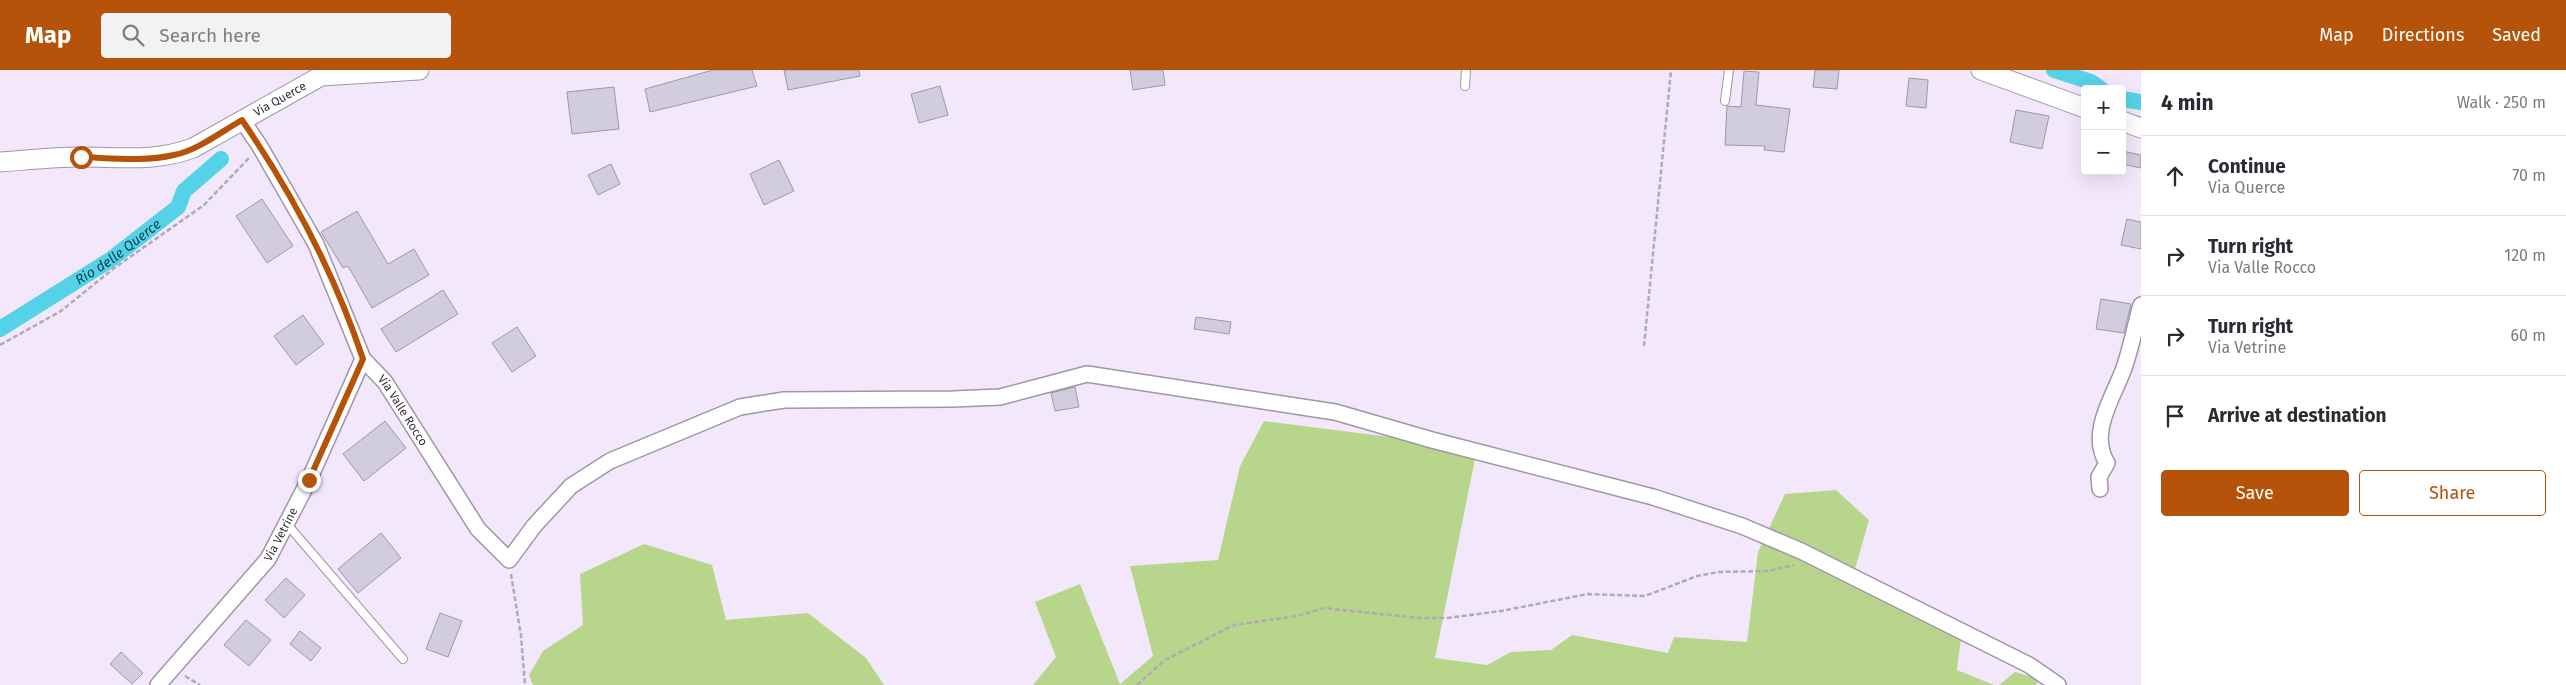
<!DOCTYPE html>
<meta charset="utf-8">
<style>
body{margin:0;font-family:"Fira Sans",sans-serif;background:#f2f2f3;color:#2b2b33}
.controls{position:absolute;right:15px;top:15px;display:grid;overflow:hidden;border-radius:5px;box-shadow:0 5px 20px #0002}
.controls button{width:45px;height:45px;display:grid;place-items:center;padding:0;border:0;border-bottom:1px solid #e1e1e2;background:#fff;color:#2b2b33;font:25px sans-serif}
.stop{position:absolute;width:15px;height:15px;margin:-11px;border:4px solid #b45309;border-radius:50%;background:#fff}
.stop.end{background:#b45309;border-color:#fff;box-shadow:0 1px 5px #0008}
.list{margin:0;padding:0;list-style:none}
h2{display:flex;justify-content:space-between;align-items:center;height:65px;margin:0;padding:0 20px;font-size:21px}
h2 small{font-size:16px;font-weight:400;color:#7c7c81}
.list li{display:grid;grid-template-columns:32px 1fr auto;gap:15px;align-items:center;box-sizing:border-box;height:80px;padding:0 20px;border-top:1px solid #e1e1e2}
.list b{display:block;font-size:19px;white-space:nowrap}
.list p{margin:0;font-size:16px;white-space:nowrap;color:#7c7c81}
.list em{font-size:16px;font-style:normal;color:#7c7c81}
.actions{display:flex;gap:10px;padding:15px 20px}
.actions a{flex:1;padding:11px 0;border:1px solid #b45309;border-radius:5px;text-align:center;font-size:18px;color:#b45309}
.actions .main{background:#b45309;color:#fff}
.icon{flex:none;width:28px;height:28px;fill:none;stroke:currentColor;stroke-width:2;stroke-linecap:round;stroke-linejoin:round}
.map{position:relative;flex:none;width:2141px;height:615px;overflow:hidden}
header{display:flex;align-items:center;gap:30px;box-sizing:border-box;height:70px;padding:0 25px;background:#b45309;color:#fff}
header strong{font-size:24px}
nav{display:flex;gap:28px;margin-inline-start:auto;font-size:18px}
.search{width:350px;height:45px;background:#f2f2f3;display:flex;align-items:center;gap:12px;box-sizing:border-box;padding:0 18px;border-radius:5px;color:#7c7c81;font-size:19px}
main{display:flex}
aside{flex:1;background:#fff}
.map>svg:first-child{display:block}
.green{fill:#b8d58c}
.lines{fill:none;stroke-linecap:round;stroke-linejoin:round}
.canal{stroke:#56d2e8;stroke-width:16}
.building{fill:#d2ccdf;stroke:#9d98a9}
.service-casing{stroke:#a096a7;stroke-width:10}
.minor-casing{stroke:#a096a7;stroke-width:18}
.tertiary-casing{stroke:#a096a7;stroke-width:21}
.path{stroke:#b1a9b8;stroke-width:2.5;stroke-dasharray:5 2.5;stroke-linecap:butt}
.service{stroke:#fff;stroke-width:8}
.minor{stroke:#fff;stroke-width:15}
.tertiary{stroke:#fff;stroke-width:19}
.route{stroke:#b45309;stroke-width:6}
.labels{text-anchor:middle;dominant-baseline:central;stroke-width:4.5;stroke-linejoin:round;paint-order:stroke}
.street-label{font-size:12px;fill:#363239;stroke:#fff}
.water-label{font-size:14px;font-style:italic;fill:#0e464f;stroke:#fff}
</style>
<header>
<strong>Map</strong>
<div class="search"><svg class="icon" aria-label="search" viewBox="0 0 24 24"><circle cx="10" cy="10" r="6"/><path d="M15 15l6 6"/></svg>Search here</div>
<nav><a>Map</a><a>Directions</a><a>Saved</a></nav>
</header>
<main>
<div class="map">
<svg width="2141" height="615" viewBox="0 0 2141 615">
<rect width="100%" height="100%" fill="#f3e8fb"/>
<g class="green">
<path d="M1264,351L1390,367L1475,389L1435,588L1487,595L1511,582L1551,580L1572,565L1668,583L1674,567L1747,572L1758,482L1785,424L1836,420L1869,450L1851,513L1961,568L1957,600L1994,615H1033L1056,587L1035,532L1080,514L1120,614L1153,586L1130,496L1218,490L1240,396Z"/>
<path d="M644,474L712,495L726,550L808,543L866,588L884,615H533L529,605L543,581L583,555L580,504Z"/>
<path d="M2015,602L2039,609L2036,615H1999Z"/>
</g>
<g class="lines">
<g class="canal">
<path d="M2054,0L2091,12L2101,19"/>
<path d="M2122,29L2141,32"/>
<path id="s1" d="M0,259L110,190L178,137L184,121L221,89"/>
</g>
</g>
<g class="building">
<path d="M713,0H752L757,16L650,42L645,19Z"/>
<path d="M784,0H859L860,6L788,20Z"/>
<path d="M1130,0H1163L1165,15L1133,20Z"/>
<path d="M1815,0H1839L1837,19L1813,17Z"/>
<path d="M1744,1L1759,2L1756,35L1790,39L1784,82L1764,80L1765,76L1725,75L1727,36L1741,37Z"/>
<path d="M1909,8L1928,10L1926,38L1906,36Z"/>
<path d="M940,16L948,45L919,53L911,24Z"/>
<path d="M614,17L619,59L572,64L567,22Z"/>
<path d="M2016,40L2049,46L2042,79L2010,72Z"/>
<path d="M2122,81L2141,85V98L2122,94Z"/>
<path d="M779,90L794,121L764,135L750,104Z"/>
<path d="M611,94L620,114L598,125L588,105Z"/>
<path d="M262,129L293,176L267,193L236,146Z"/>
<path d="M357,141L388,194L414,179L429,205L372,238L348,196L343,198L321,162Z"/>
<path d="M2127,149L2141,152V179L2121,175Z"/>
<path d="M443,220L458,244L396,282L381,259Z"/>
<path d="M2101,229L2131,234L2124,263L2096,259Z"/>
<path d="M303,245L324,274L296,295L274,266Z"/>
<path d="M1196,247L1231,252L1229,264L1194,259Z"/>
<path d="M517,257L536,286L512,302L492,273Z"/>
<path d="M1075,317L1079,337L1055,341L1051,323Z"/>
<path d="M385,351L406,378L364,411L343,384Z"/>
<path d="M381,463L401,488L358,523L338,499Z"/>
<path d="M286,508L305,525L284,548L265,530Z"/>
<path d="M440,543L462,551L448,587L426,579Z"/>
<path d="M246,550L271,570L249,596L224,575Z"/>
<path d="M300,561L321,578L311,591L290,574Z"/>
<path d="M121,582L143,603L132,614L110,594Z"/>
</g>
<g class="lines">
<defs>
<g id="service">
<path d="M1465,16L1466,0"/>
<path d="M1725,31L1729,0"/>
<path d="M286,453L403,589"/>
</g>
<g id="minor">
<path id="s2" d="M242,50L259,75L316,174L363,289L385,312L478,459L509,490L534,456L571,416L610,391L740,337L784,330L953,329L1000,327L1087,304L1335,342L1432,370L1653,427L1742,456L1801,481L2029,595L2058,615"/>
<path d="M2100,419L2099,407L2107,393C2088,363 2114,326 2124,298C2131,278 2135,256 2141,235"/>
<path id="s3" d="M158,615L268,489L309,410L363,289"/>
</g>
<g id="tertiary">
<path d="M1981,0L2085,38"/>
<path d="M2122,51L2141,58"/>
<path id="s4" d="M0,92C27,90 54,87 82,87C120,87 156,92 193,78L321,6L419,0"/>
</g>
</defs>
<use href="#service" class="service-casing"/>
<use href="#minor" class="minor-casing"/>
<use href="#tertiary" class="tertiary-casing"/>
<g class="path">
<path d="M0,275L61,241L113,199L204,135L249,88"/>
<path d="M1644,276L1671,0"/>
<path d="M511,504L521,566L525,615"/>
<path d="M185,606L200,615"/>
<path d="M1137,615L1165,590L1234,555L1297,546L1324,538L1418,548H1447L1501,541L1588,524L1645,526L1697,506L1719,502L1768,501L1794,495"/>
</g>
<use href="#service" class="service"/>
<use href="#minor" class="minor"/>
<use href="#tertiary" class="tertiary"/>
</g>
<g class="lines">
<path class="route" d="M81,87C111,88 144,92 174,85C198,80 221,62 242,50C292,123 335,205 363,289L309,410"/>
</g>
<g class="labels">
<g class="street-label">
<text stroke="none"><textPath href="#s4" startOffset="294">Via Querce</textPath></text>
<text stroke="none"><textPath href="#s2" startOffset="334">Via Valle Rocco</textPath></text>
<text stroke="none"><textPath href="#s3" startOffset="195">Via Vetrine</textPath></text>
</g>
<g class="water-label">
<text stroke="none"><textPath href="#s1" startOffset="141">Rio delle Querce</textPath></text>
</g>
</g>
</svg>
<div class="controls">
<button>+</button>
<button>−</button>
</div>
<div class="stop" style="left:81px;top:87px"></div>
<div class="stop end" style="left:309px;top:410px"></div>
</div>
<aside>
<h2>4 min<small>Walk · 250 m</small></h2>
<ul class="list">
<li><svg class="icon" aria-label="ahead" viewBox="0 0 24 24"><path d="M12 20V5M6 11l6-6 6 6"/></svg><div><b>Continue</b><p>Via Querce</p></div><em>70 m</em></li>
<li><svg class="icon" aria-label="right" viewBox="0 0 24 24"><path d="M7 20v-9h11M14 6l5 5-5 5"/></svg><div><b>Turn right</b><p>Via Valle Rocco</p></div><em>120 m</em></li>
<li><svg class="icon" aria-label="right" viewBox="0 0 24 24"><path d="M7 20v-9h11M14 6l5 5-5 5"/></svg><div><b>Turn right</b><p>Via Vetrine</p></div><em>60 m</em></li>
<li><svg class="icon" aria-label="arrive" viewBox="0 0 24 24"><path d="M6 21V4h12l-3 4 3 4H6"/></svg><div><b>Arrive at destination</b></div></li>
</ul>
<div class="actions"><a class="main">Save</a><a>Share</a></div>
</aside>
</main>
